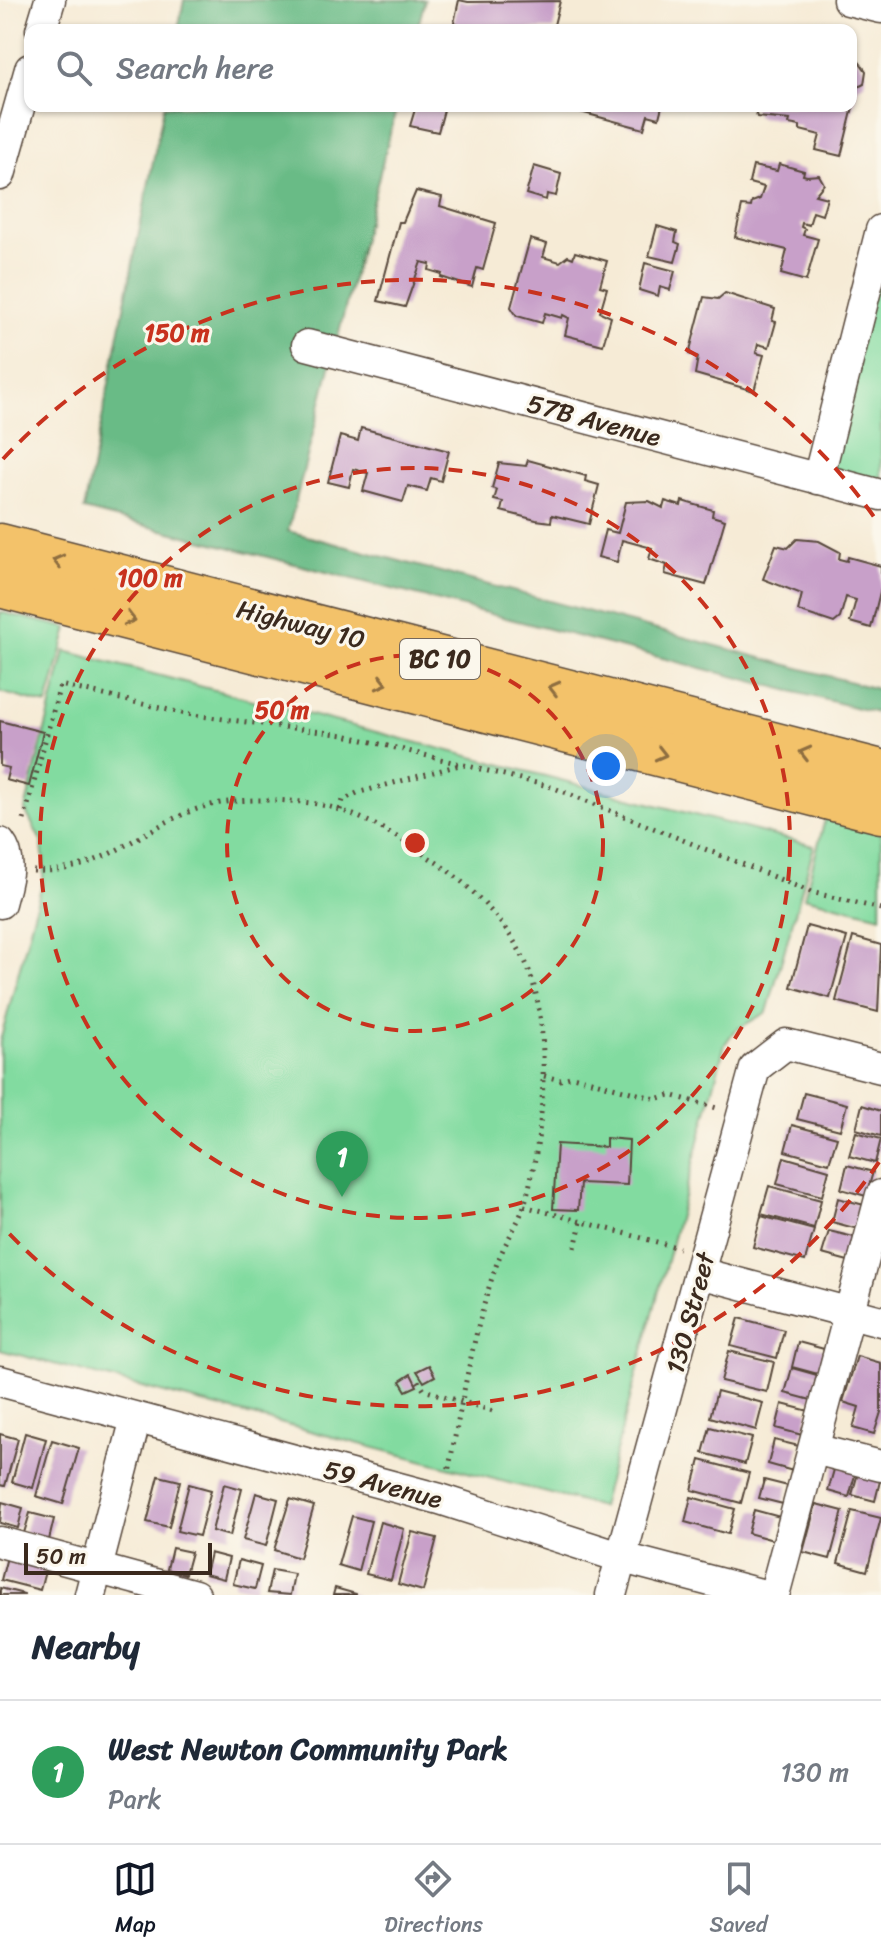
<!DOCTYPE html>
<style>
body{margin:0;font-family:Sriracha,sans-serif;background:#f2f2f3;color:#1f2937}
.scale{position:absolute;left:24px;bottom:20px;width:188px;box-sizing:border-box;padding-left:8px;border:4px solid #3b2a1e;border-top:0;font-size:22px;line-height:28px;white-space:nowrap;color:#3b2a1e;-webkit-text-stroke:6px #fbf7ec;paint-order:stroke}
.you{position:absolute;left:606px;top:766px;width:28px;height:28px;margin:-20px;border:6px solid #fff;border-radius:50%;background:#1a73e8;box-shadow:0 0 0 12px #1a73e833}
.badge{display:grid;place-items:center;width:52px;height:52px;border-radius:50%;background:#111827;color:#fff;font-size:26px;font-weight:700}
.pin{position:absolute;translate:-50% -66px;filter:drop-shadow(0 2px 4px #0008)}
.pin::after{content:'';position:absolute;top:42px;width:28px;height:24px;background:inherit;clip-path:polygon(0 0,100% 0,50% 100%)}
.list{margin:0;padding:0;list-style:none}
h2{display:flex;justify-content:space-between;align-items:center;height:104px;margin:0;padding:0 32px;font-size:34px}
h2 small{font-size:26px;font-weight:400;color:#747a83}
.list li{display:grid;grid-template-columns:52px 1fr auto;gap:24px;align-items:center;box-sizing:border-box;height:144px;padding:0 32px;border-top:2px solid #e0e1e3}
.list b{display:block;font-size:30px;white-space:nowrap}
.list p{margin:0;font-size:26px;white-space:nowrap;color:#747a83}
.list em{font-size:26px;font-style:normal;color:#747a83}
.icon{flex:none;width:44px;height:44px;fill:none;stroke:currentColor;stroke-width:2;stroke-linecap:round;stroke-linejoin:round}
.map{position:relative;flex:none;width:881px;height:1595px;overflow:hidden}
.search{position:absolute;background:#fff;box-shadow:0 2px 6px #0004;left:24px;right:24px;top:24px;height:88px;display:flex;align-items:center;gap:20px;box-sizing:border-box;padding:0 28px;border-radius:16px;color:#747a83;font-size:30px}
.sheet{height:248px;background:#fff}
nav{display:flex;justify-content:space-around;align-items:center;box-sizing:border-box;height:112px;border-top:2px solid #e0e1e3;background:#fff;font-size:22px;color:#747a83}
nav a{display:grid;justify-items:center;gap:4px}
nav .on{color:#111827}
.map>svg:first-child{display:block}
.green{fill:#82dba0;stroke:#5e825f;stroke-width:2}
.forest{fill:#69bb86;stroke:#527252;stroke-width:2}
.building{fill:#c8a0c9}
.lines{fill:none;stroke-linecap:round;stroke-linejoin:round}
.minor-casing{stroke:#57473a;stroke-width:33}
.highway-casing{stroke:#57473a;stroke-width:47}
.path{stroke:#57473a;stroke-width:5;stroke-dasharray:2 6;stroke-linecap:butt}
.minor{stroke:#fff;stroke-width:30}
.highway{stroke:#f3c26a;stroke-width:44}
.oneway{stroke:#8e6e40}
.ring{fill:none;stroke:#c8321e;stroke-width:4;stroke-dasharray:14 10}
.labels{text-anchor:middle;dominant-baseline:central;stroke-width:6;stroke-linejoin:round;paint-order:stroke}
.shield{fill:#fbf7ec;stroke:#75685c;stroke-width:2}
.shield-label{font-size:24px;font-weight:bold;fill:#3b2a1e}
.street-label{font-size:26px;fill:#3b2a1e;stroke:#fbf7ec}
.centre{fill:#c8321e;stroke:#fbf7ec;stroke-width:4}
.ring-label{font-size:24px;text-anchor:middle;font-weight:bold;fill:#c8321e;stroke:#fbf7ec;stroke-width:6;stroke-linejoin:round;paint-order:stroke}
</style>
<div class="map">
<svg width="881" height="1595" viewBox="0 0 881 1595">
<rect width="100%" height="100%" fill="#fbf7ec"/>
<filter id="ink" filterUnits="userSpaceOnUse"><feTurbulence type="fractalNoise" baseFrequency=".0125" numOctaves="2"/><feDisplacementMap in="SourceGraphic" scale="16" xChannelSelector="R" yChannelSelector="G"/><feConvolveMatrix kernelMatrix="1 2 1 2 8 2 1 2 1" color-interpolation-filters="sRGB"/></filter>
<filter id="wash" filterUnits="userSpaceOnUse"><feTurbulence type="fractalNoise" baseFrequency=".006" numOctaves="4" result="noise"/><feDisplacementMap in="SourceGraphic" scale="32" xChannelSelector="R" yChannelSelector="G"/><feGaussianBlur stdDeviation="1.8" result="paint"/><feColorMatrix in="noise" values="0 0 0 0 0 0 0 0 0 0 0 0 0 0 0 0 0 1.4 0 .05"/><feComposite in="paint" operator="in"/></filter>
<g filter="url(#wash)">
<rect width="100%" height="100%" fill="#f6ebd6"/>
<g class="green">
<path d="M881,243V485L827,471Z"/>
<path d="M0,612L68,628L47,705L0,692Z"/>
<path d="M65,651L814,846L767,1012L734,1031L725,1044L601,1507L0,1350V1042L43,880L44,860L41,841L25,810Z"/>
<path d="M826,816L881,831V916L804,897Z"/>
</g>
<g class="forest">
<path d="M184,0H425L417,30H178Z"/>
<path d="M164,106H397L288,531L881,690V714L84,510Z"/>
</g>
<g id="blocks">
<g class="building">
<path d="M459,0L468,2L560,1L553,29L470,30L454,23Z"/>
<path d="M851,58L858,60L866,71L864,84L858,87L841,156L816,150L820,135L800,130V126L789,124L790,120L757,117L753,106H851Z"/>
<path d="M416,106H436L444,110L438,132L410,126Z"/>
<path d="M575,106H662L659,118L648,115L644,129L573,110Z"/>
<path d="M779,164L804,171L803,175L807,176L819,175L824,184L815,195L827,198L822,215L813,212L809,225L802,223L801,227L805,229L803,235L818,239L806,281L781,274L787,250L735,237L742,206L751,207L752,202L760,199L764,187L749,183L753,166L777,171Z"/>
<path d="M534,166L561,174L556,196L547,194L546,200L526,194Z"/>
<path d="M416,191L442,197L440,206L496,223L483,270L477,268L472,287L441,277L442,274L429,270L430,264L421,262L405,307L378,301L399,222H403Z"/>
<path d="M657,226L677,232L675,242L680,244L675,262L649,256Z"/>
<path d="M530,239L547,244L543,257L560,262L568,256L573,258L575,252L607,261L600,286L607,288L600,312L611,317L603,345L565,335L569,318L563,315L562,318L545,313L542,323L517,316L511,307Z"/>
<path d="M645,263L675,271L670,290L660,287L658,296L639,290Z"/>
<path d="M725,293L775,309L772,321L776,322L769,347L758,344L756,353L764,355L754,391L695,374L698,357L689,354L704,297L718,299Z"/>
<path d="M361,428L449,451L441,481L431,478L427,491L408,486L403,502L363,491L368,473L353,469L349,487L328,482L340,436L358,441Z"/>
<path d="M528,460L586,476L585,481L599,485L589,524L552,515L551,522L536,520L501,511L503,502L494,500L497,490L492,488L499,463L526,466Z"/>
<path d="M649,501L663,508L665,501L681,506L682,501L713,510L712,516L725,520L706,585L665,574L667,565L649,559L652,548L622,540L617,562L598,557L605,530L618,533L626,502Z"/>
<path d="M797,539L819,541L840,552L839,559L847,561L848,557L881,566V588L871,628L850,622L856,600L846,597L840,618L834,623L798,611L802,594L763,579L776,545L788,548Z"/>
<path d="M0,721L43,732L29,786L6,780L9,768L0,766Z"/>
<path d="M807,926L847,937L830,998L791,987Z"/>
<path d="M853,937L881,945L878,1012L836,1001Z"/>
<path d="M804,1093L847,1104L840,1130L797,1119Z"/>
<path d="M862,1105L881,1111V1136L856,1129Z"/>
<path d="M792,1125L837,1137L829,1163L785,1151Z"/>
<path d="M856,1132L881,1139L875,1163L849,1156Z"/>
<path d="M606,1138L629,1140L627,1185L580,1183L578,1210L553,1209L557,1144L606,1147Z"/>
<path d="M784,1157L829,1170L822,1196L777,1184Z"/>
<path d="M847,1165L873,1172L866,1196L841,1189Z"/>
<path d="M769,1186L821,1200L814,1228L761,1214Z"/>
<path d="M838,1198L864,1205L858,1229L832,1222Z"/>
<path d="M761,1216L814,1230L805,1261L753,1247Z"/>
<path d="M829,1231L854,1237L848,1261L822,1254Z"/>
<path d="M739,1318L784,1330L777,1358L731,1346Z"/>
<path d="M798,1342L824,1349L818,1374L792,1367Z"/>
<path d="M729,1351L774,1362L767,1392L721,1381Z"/>
<path d="M857,1356L881,1363V1412L874,1434L853,1428L859,1407L843,1402Z"/>
<path d="M429,1365L435,1376L424,1382L417,1371Z"/>
<path d="M792,1368L817,1375L811,1400L785,1393Z"/>
<path d="M411,1374L417,1386L406,1391L400,1381Z"/>
<path d="M717,1391L763,1403L756,1430L710,1417Z"/>
<path d="M782,1404L809,1411L802,1435L776,1428Z"/>
<path d="M710,1427L752,1438L745,1464L703,1453Z"/>
<path d="M25,1433L46,1439L33,1488L12,1482Z"/>
<path d="M0,1434L18,1439L5,1486L0,1485Z"/>
<path d="M52,1440L79,1448L63,1504L36,1496Z"/>
<path d="M774,1440L799,1446L793,1471L768,1464Z"/>
<path d="M700,1460L749,1473L741,1503L692,1490Z"/>
<path d="M835,1466L856,1471L849,1497L828,1491Z"/>
<path d="M859,1469L881,1477L875,1501L852,1495Z"/>
<path d="M159,1476L180,1481L169,1527L147,1522Z"/>
<path d="M764,1480L788,1486L783,1504L759,1498Z"/>
<path d="M189,1484L211,1490L199,1536L177,1531Z"/>
<path d="M224,1484L242,1489L230,1536L212,1531Z"/>
<path d="M256,1493L278,1499L266,1546L243,1540Z"/>
<path d="M691,1497L735,1509L728,1534L685,1522Z"/>
<path d="M290,1499L314,1506L299,1558L274,1550Z"/>
<path d="M2,1502L23,1508L18,1528L0,1523Z"/>
<path d="M816,1504L843,1511L830,1559L803,1552Z"/>
<path d="M754,1510L780,1517L773,1540L748,1533Z"/>
<path d="M852,1511L881,1518L867,1571L838,1563Z"/>
<path d="M30,1513L54,1519L49,1540L24,1533Z"/>
<path d="M352,1516L371,1521L358,1571L338,1565Z"/>
<path d="M380,1522L404,1529L391,1580L366,1574Z"/>
<path d="M412,1532L437,1538L423,1591L398,1584Z"/>
<path d="M172,1548L191,1552L185,1574L167,1569Z"/>
<path d="M8,1553L47,1564L40,1590L1,1580Z"/>
<path d="M210,1553L229,1558L224,1579L205,1574Z"/>
<path d="M239,1560L261,1566L255,1589L233,1584Z"/>
<path d="M272,1570L294,1574L290,1595L267,1593Z"/>
<path d="M0,1588L24,1594V1595H0Z"/>
<path d="M335,1588L356,1594V1595H333Z"/>
</g>
</g>
</g>
<g filter="url(#ink)">
<use href="#blocks" fill-opacity="0" stroke="#57473a" stroke-width="2"/>
<g class="lines">
<defs>
<g id="minor">
<path d="M848,0L881,8"/>
<path d="M41,30L50,0"/>
<path d="M0,175L30,69"/>
<path d="M307,345L881,495"/>
<path d="M818,479L881,230"/>
<path d="M0,843C14,861 5,883 0,903"/>
<path d="M700,1273L881,1321"/>
<path d="M0,1381L440,1499L623,1558L764,1595"/>
<path d="M814,1449L881,1466"/>
<path d="M0,1542L195,1595"/>
<path d="M90,1595L136,1418"/>
<path d="M611,1595L755,1068L786,1044L881,1068"/>
<path d="M774,1595L881,1195"/>
</g>
<g id="highway">
<path d="M0,546L881,772"/>
<path d="M0,585L881,811"/>
</g>
</defs>
<use href="#minor" class="minor-casing"/>
<use href="#highway" class="highway-casing"/>
<g class="path">
<path d="M340,810L343,800L357,793L463,764"/>
<path d="M24,820L60,685L186,714L344,735L552,787L811,892L881,909"/>
<path d="M33,871C105,874 138,828 200,808C231,798 270,799 302,802C351,806 393,834 433,860C467,882 504,920 523,957C555,1019 544,1140 524,1206C517,1227 503,1245 496,1266C473,1332 462,1404 448,1472"/>
<path d="M544,1076L560,1080L573,1076L656,1099L670,1095L717,1108"/>
<path d="M524,1206L679,1248"/>
<path d="M575,1248L581,1222"/>
<path d="M418,1381L424,1390L496,1412"/>
</g>
<use href="#minor" class="minor"/>
<use href="#highway" class="highway"/>
</g>
<defs><path id="oneway-chevron" d="M-2-3.5L2.5 0L-2 3.5" fill="none" stroke-width="1.6" stroke-linecap="round" stroke-linejoin="round" transform="scale(2)"/></defs>
<g class="oneway">
<use href="#oneway-chevron" transform="translate(58 561) rotate(-166)"/>
<use href="#oneway-chevron" transform="translate(130 619) rotate(14)"/>
<use href="#oneway-chevron" transform="translate(382 683) rotate(14)"/>
<use href="#oneway-chevron" transform="translate(554 688) rotate(-166)"/>
<use href="#oneway-chevron" transform="translate(805 753) rotate(-166)"/>
<use href="#oneway-chevron" transform="translate(661 754) rotate(14)"/>
</g>
</g>
<g class="ring">
<circle cx="415" cy="843" r="188"/>
<circle cx="415" cy="843" r="375"/>
<path d="M879 1162A563 563 0 0 1 3 1227M3 459A563 563 0 0 1 879 524"/>
</g>
<g class="labels">
<rect class="shield" x="400" y="639" width="80" height="40" rx="6"/>
<g class="shield-label">
<text x="440" y="659">BC 10</text>
</g>
<g class="street-label">
<text transform="translate(594 420) rotate(15)">57B Avenue</text>
<text transform="translate(301 624) rotate(14)">Highway 10</text>
<text transform="translate(690 1313) rotate(-75)">130 Street</text>
<text transform="translate(383 1484) rotate(15)">59 Avenue</text>
</g>
</g>
<circle cx="415" cy="843" r="12" class="centre"/>
<g class="ring-label">
<text x="177" y="341">150 m</text>
<text x="150" y="586">100 m</text>
<text x="282" y="718">50 m</text>
</g>
</svg>
<div class="scale">50 m</div>
<div class="you"></div>
<div class="pin badge" style="left:342px;top:1197px;background:#2e9e5b">1</div>
<div class="search"><svg class="icon" aria-label="search" viewBox="0 0 24 24"><circle cx="10" cy="10" r="6"/><path d="M15 15l6 6"/></svg>Search here</div>
</div>
<section class="sheet">
<h2>Nearby<small></small></h2>
<ul class="list">
<li><span class="badge" style="background:#2e9e5b">1</span><div><b>West Newton Community Park</b><p>Park</p></div><em>130 m</em></li>
</ul>
</section>
<nav>
<a class="on"><svg class="icon" aria-label="map" viewBox="0 0 24 24"><path d="M3 6l6-2 6 2 6-2v14l-6 2-6-2-6 2zM9 4v14M15 6v14"/></svg>Map</a>
<a><svg class="icon" aria-label="directions" viewBox="0 0 24 24"><path d="M12 3l9 9-9 9-9-9zM9 14v-3h6M13 9l2 2-2 2"/></svg>Directions</a>
<a><svg class="icon" aria-label="saved" viewBox="0 0 24 24"><path d="M7 4h10v16l-5-4-5 4z"/></svg>Saved</a>
</nav>
